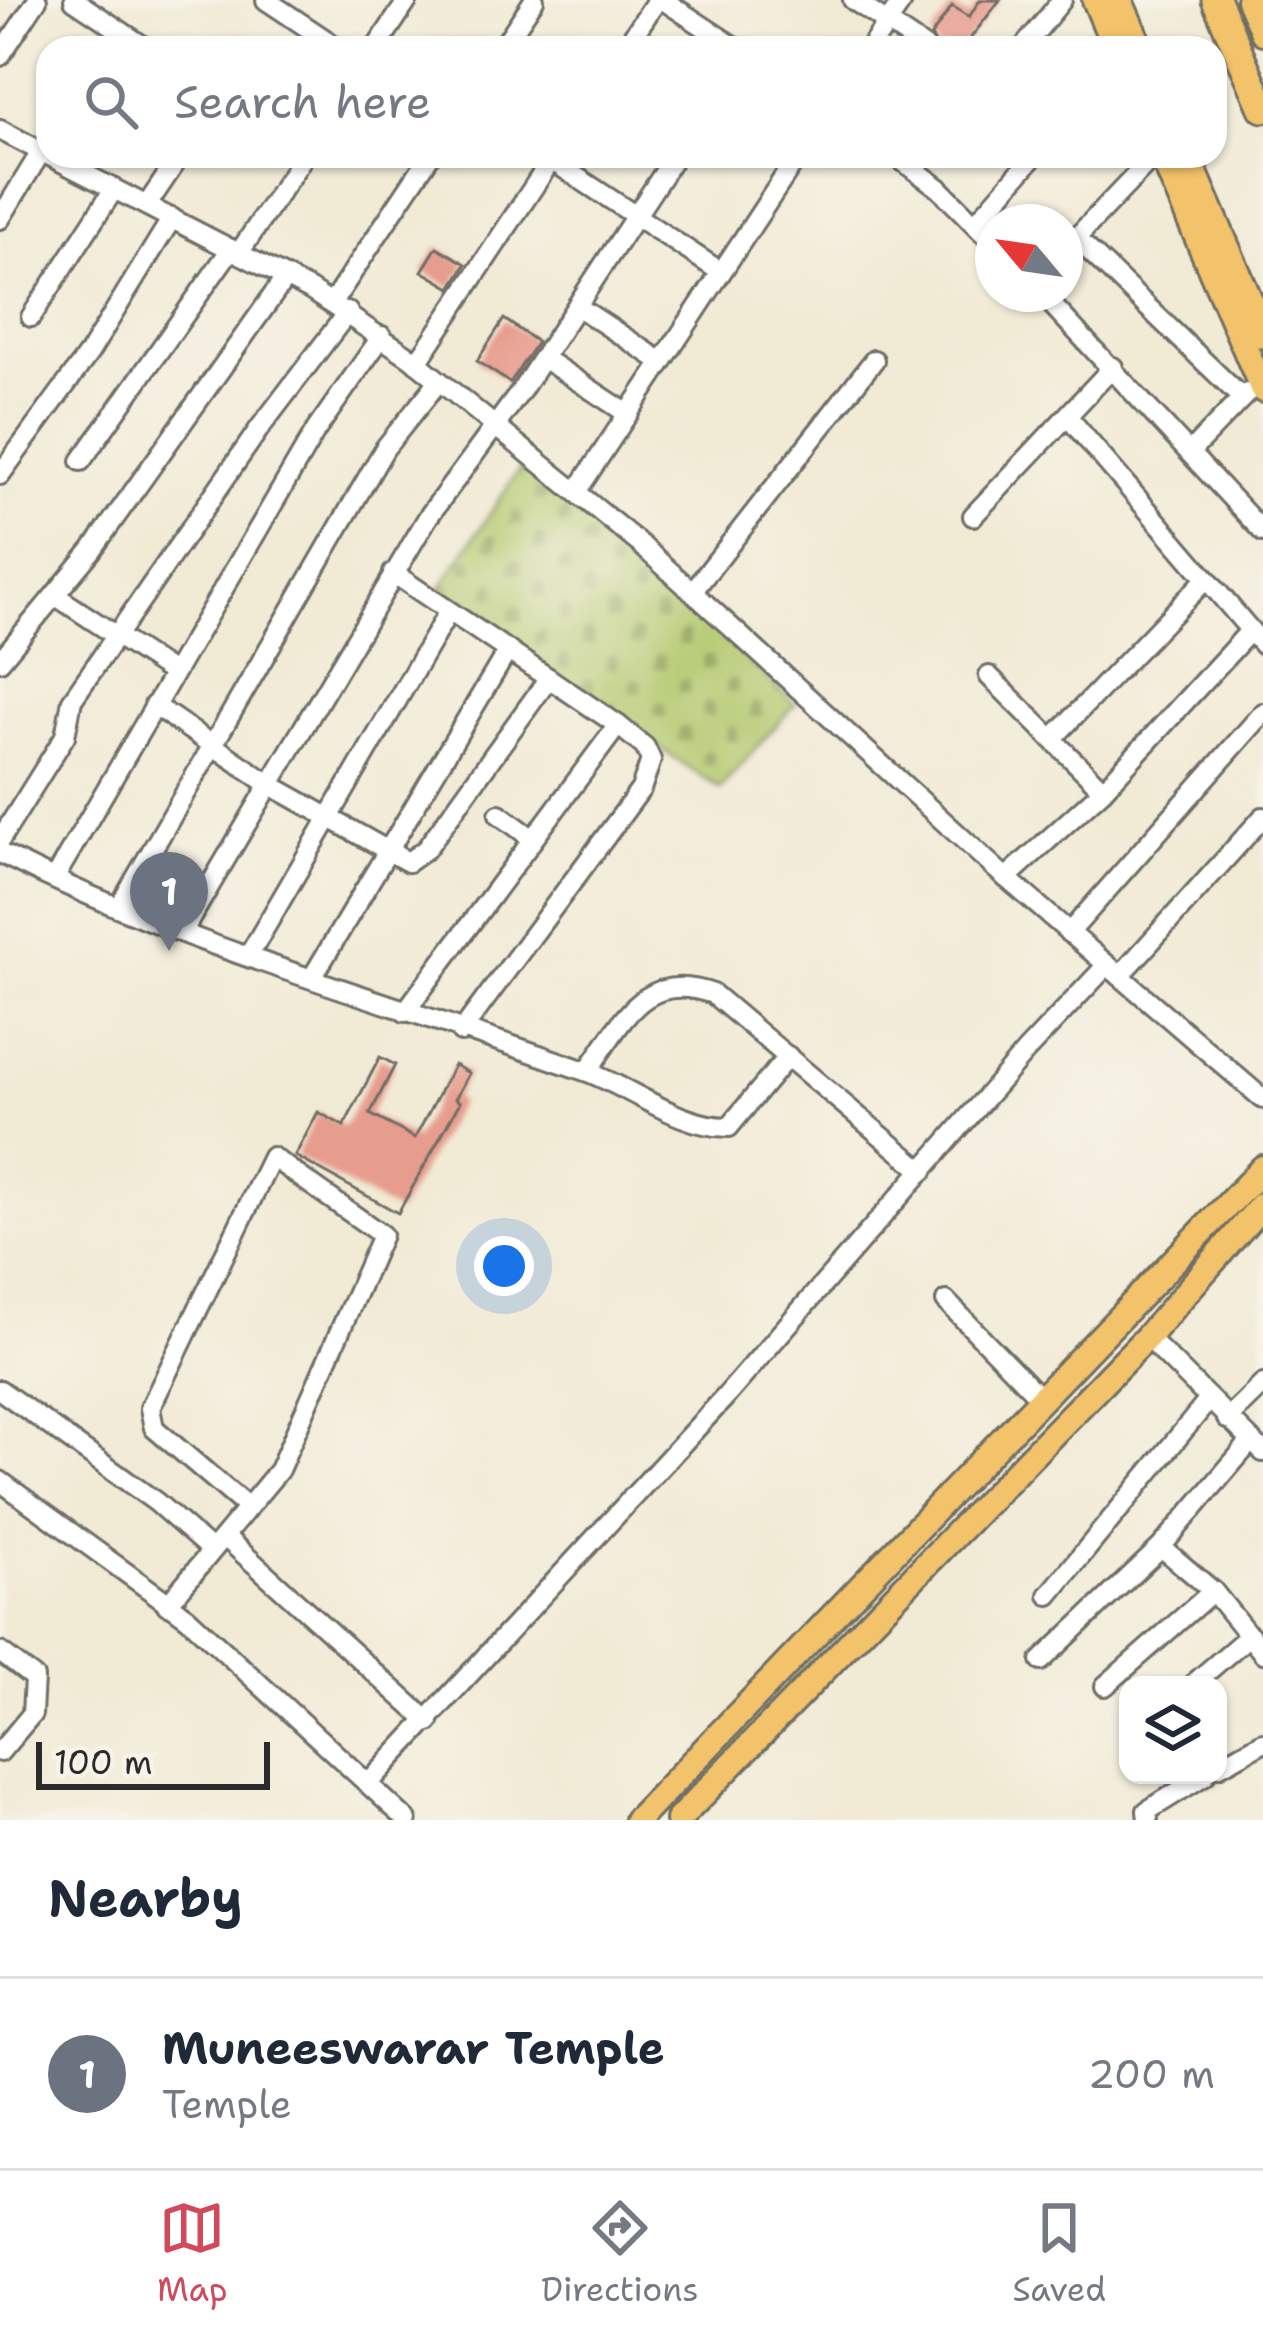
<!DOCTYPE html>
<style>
body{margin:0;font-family:"Shantell Sans",sans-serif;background:#f6f6f7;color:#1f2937}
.controls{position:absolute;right:36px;bottom:36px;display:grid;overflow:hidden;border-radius:24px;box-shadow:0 3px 9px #0004}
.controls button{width:108px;height:108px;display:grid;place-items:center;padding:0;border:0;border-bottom:3px solid #e0e1e3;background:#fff;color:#1f2937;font:60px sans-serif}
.compass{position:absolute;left:975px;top:204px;width:108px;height:108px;border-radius:50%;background:#fff;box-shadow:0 3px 9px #0004;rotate:299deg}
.scale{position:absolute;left:36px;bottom:30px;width:234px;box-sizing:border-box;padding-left:12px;border:6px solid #2b2b2b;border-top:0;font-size:33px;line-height:42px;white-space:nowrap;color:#2b2b2b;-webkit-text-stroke:9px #f7f3e8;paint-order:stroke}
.you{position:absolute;left:504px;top:1266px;width:42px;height:42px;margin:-30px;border:9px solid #fff;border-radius:50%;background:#1a73e8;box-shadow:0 0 0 18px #1a73e833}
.badge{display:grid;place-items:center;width:78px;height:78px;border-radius:50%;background:#d1495b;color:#fff;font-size:39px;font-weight:700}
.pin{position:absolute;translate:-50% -99px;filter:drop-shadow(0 3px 6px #0008)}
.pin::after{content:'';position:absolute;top:63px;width:42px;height:36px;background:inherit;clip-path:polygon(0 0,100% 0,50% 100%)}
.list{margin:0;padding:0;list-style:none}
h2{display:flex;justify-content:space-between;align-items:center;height:156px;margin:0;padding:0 48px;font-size:51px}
h2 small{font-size:39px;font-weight:400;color:#747a83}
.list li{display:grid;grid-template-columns:78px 1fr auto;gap:36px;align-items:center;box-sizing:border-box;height:192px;padding:0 48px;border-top:3px solid #e0e1e3}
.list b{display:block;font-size:45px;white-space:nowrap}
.list p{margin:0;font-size:39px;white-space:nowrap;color:#747a83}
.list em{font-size:39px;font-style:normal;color:#747a83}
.icon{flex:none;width:66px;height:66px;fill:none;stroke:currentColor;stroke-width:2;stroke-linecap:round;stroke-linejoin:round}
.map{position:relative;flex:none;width:1263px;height:1820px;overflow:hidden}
.search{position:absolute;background:#fff;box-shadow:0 3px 9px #0004;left:36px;right:36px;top:36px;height:132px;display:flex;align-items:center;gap:30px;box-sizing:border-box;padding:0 42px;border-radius:36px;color:#747a83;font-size:45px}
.sheet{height:348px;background:#fff}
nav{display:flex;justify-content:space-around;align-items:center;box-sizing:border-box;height:168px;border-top:3px solid #e0e1e3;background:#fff;font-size:33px;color:#747a83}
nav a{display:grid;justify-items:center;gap:6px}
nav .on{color:#d1495b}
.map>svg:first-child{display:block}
.cemetery{fill:url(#cemetery-stones);stroke:#6f7a4c;stroke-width:3}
.building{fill:#e79d8e}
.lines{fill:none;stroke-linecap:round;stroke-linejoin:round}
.minor-casing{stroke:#706e66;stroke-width:24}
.major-casing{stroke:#706e66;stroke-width:30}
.highway-casing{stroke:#706e66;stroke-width:33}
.minor{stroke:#fff;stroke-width:18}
.major{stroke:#f2c36a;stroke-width:24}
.highway{stroke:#f2c36a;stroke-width:27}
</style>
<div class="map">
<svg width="1263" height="1820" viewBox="0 0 1263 1820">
<defs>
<pattern id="cemetery-stones" width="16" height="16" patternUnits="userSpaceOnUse" patternTransform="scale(3)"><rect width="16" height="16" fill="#b3c96e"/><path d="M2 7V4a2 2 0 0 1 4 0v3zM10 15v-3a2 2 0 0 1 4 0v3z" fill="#92a35b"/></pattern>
</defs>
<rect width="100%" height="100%" fill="#f7f3e8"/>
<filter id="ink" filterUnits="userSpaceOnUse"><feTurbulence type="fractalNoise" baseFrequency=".00833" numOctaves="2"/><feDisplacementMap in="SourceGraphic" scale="24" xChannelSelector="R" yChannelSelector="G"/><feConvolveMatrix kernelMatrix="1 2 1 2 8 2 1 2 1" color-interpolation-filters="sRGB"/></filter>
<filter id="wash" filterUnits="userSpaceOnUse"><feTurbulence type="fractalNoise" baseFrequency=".004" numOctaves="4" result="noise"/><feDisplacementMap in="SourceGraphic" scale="48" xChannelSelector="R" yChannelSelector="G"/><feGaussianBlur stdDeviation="2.7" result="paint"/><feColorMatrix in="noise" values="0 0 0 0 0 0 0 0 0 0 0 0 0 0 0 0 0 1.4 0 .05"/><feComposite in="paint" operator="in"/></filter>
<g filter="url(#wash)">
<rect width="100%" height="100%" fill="#f1ead5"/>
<path class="cemetery" d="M521,467L642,564L795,704L720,789L435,596Z"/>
<g id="blocks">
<g class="building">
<path d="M980,0H1000L963,48H938L931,36L952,6L969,17Z"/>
<path d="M437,247L466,264L451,288L422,271Z"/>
<path d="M504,319L537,342L510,383L477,361Z"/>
<path d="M380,1057L395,1065L370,1114L415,1138L454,1065L469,1073L455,1099L460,1102L398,1213L295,1156L318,1112L344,1126Z"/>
</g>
</g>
</g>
<g filter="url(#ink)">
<use href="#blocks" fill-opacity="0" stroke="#706e66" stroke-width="3"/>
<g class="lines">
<defs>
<g id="minor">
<path d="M74,0L146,48"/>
<path d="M266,0L338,48"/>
<path d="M663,0L736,48"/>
<path d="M853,0L925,48"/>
<path d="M376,48L408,0"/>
<path d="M502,48L534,0"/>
<path d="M625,48L657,0"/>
<path d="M870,48L903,0"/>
<path d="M1023,48L1062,0"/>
<path d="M0,56L37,0"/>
<path d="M0,130L48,155"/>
<path d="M50,156L310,290L410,357L640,544L997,870L1263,1099"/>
<path d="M896,156L939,188L993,243"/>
<path d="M1154,156L1076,238L1242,398"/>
<path d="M551,160L721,272"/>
<path d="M147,205L180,156"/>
<path d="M0,219L41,152"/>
<path d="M975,224L1034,156"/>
<path d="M239,253L304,156"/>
<path d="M1042,294L1263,532"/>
<path d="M332,303L430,156"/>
<path d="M577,306L662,362"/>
<path d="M31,317L114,189"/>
<path d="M543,358L628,414"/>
<path d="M417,363L554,156"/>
<path d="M1068,417L1263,645"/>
<path d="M1192,450L1247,393"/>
<path d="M81,461L231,249"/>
<path d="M0,475L89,353L172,218"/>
<path d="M577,491L798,156"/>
<path d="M973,516L1113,367"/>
<path d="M393,573L618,725L645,747L651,760L641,789L461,1032"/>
<path d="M693,591L874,360"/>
<path d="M56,596L173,673"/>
<path d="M0,661L92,550L286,277"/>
<path d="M989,676L1103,790"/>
<path d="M154,705L269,784L408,862L426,849L549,678"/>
<path d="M1052,739L1206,579"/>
<path d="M499,814L533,839"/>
<path d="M0,840L65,736L72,700L259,429L348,312"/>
<path d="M0,853C185,948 390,1001 585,1071C632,1088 679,1127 729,1127L788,1056"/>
<path d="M1006,878L1103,790L1250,631"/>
<path d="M54,879L316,430L382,336"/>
<path d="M119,907L385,448L439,381"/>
<path d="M183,931L428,517L521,391L675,156"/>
<path d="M1069,933L1263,713"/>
<path d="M249,955L449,611"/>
<path d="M1120,976L1263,817"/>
<path d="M312,978L508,650"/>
<path d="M405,1012L618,725"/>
<path d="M587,1071C624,1021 643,969 713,994L923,1171"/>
<path d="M946,1301L1041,1399"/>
<path d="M1147,1337L1263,1452"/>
<path d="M0,1390L156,1502L211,1550"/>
<path d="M1227,1419L1263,1384"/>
<path d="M0,1481L187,1617L407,1820"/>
<path d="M225,1537L429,1722"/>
<path d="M1161,1547L1213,1591L1263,1653"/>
<path d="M1049,1595L1207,1402"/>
<path d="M167,1605L279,1470L382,1235L272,1157L150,1408L154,1428L247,1507"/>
<path d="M0,1652L34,1678L32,1714L0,1752"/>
<path d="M1041,1661L1161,1547L1251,1441"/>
<path d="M1192,1685L1250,1635"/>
<path d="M1105,1686L1213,1591"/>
<path d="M1218,1767L1263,1742"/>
<path d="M369,1783L726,1396L1026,1051L1107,965"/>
<path d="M1148,1820L1147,1811L1205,1775"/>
</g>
<g id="major">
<path d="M1095,0L1115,48"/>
<path d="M1249,0L1263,32"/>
<path d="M1162,156L1263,390"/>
<path d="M637,1820L1263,1168"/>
<path d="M678,1820L1147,1337L1263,1204"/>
</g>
<g id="highway">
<path d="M1118,0L1139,48"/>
<path d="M1216,0L1263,108"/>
<path d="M1186,156L1263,334"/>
</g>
</defs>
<use href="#minor" class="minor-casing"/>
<use href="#major" class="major-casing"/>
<use href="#highway" class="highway-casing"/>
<use href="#minor" class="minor"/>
<use href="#major" class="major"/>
<use href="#highway" class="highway"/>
</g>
</g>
</svg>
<div class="controls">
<button><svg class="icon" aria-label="layers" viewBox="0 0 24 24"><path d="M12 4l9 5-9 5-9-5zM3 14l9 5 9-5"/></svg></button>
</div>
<svg class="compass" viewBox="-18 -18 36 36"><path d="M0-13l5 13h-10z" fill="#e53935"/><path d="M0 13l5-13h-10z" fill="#747a83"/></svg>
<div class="scale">100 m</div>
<div class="you"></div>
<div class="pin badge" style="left:169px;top:951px;background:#6b7280">1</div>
<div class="search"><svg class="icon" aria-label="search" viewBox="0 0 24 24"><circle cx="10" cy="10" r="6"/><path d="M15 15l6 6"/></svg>Search here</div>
</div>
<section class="sheet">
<h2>Nearby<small></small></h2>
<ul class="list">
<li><span class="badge" style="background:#6b7280">1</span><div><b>Muneeswarar Temple</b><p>Temple</p></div><em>200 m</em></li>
</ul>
</section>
<nav>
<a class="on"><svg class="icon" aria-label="map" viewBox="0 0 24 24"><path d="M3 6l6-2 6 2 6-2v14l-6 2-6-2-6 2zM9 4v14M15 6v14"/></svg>Map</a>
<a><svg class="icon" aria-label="directions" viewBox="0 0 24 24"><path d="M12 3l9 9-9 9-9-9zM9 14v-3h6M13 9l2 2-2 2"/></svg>Directions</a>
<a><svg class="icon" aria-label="saved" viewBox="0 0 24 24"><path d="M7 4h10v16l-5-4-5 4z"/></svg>Saved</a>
</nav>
